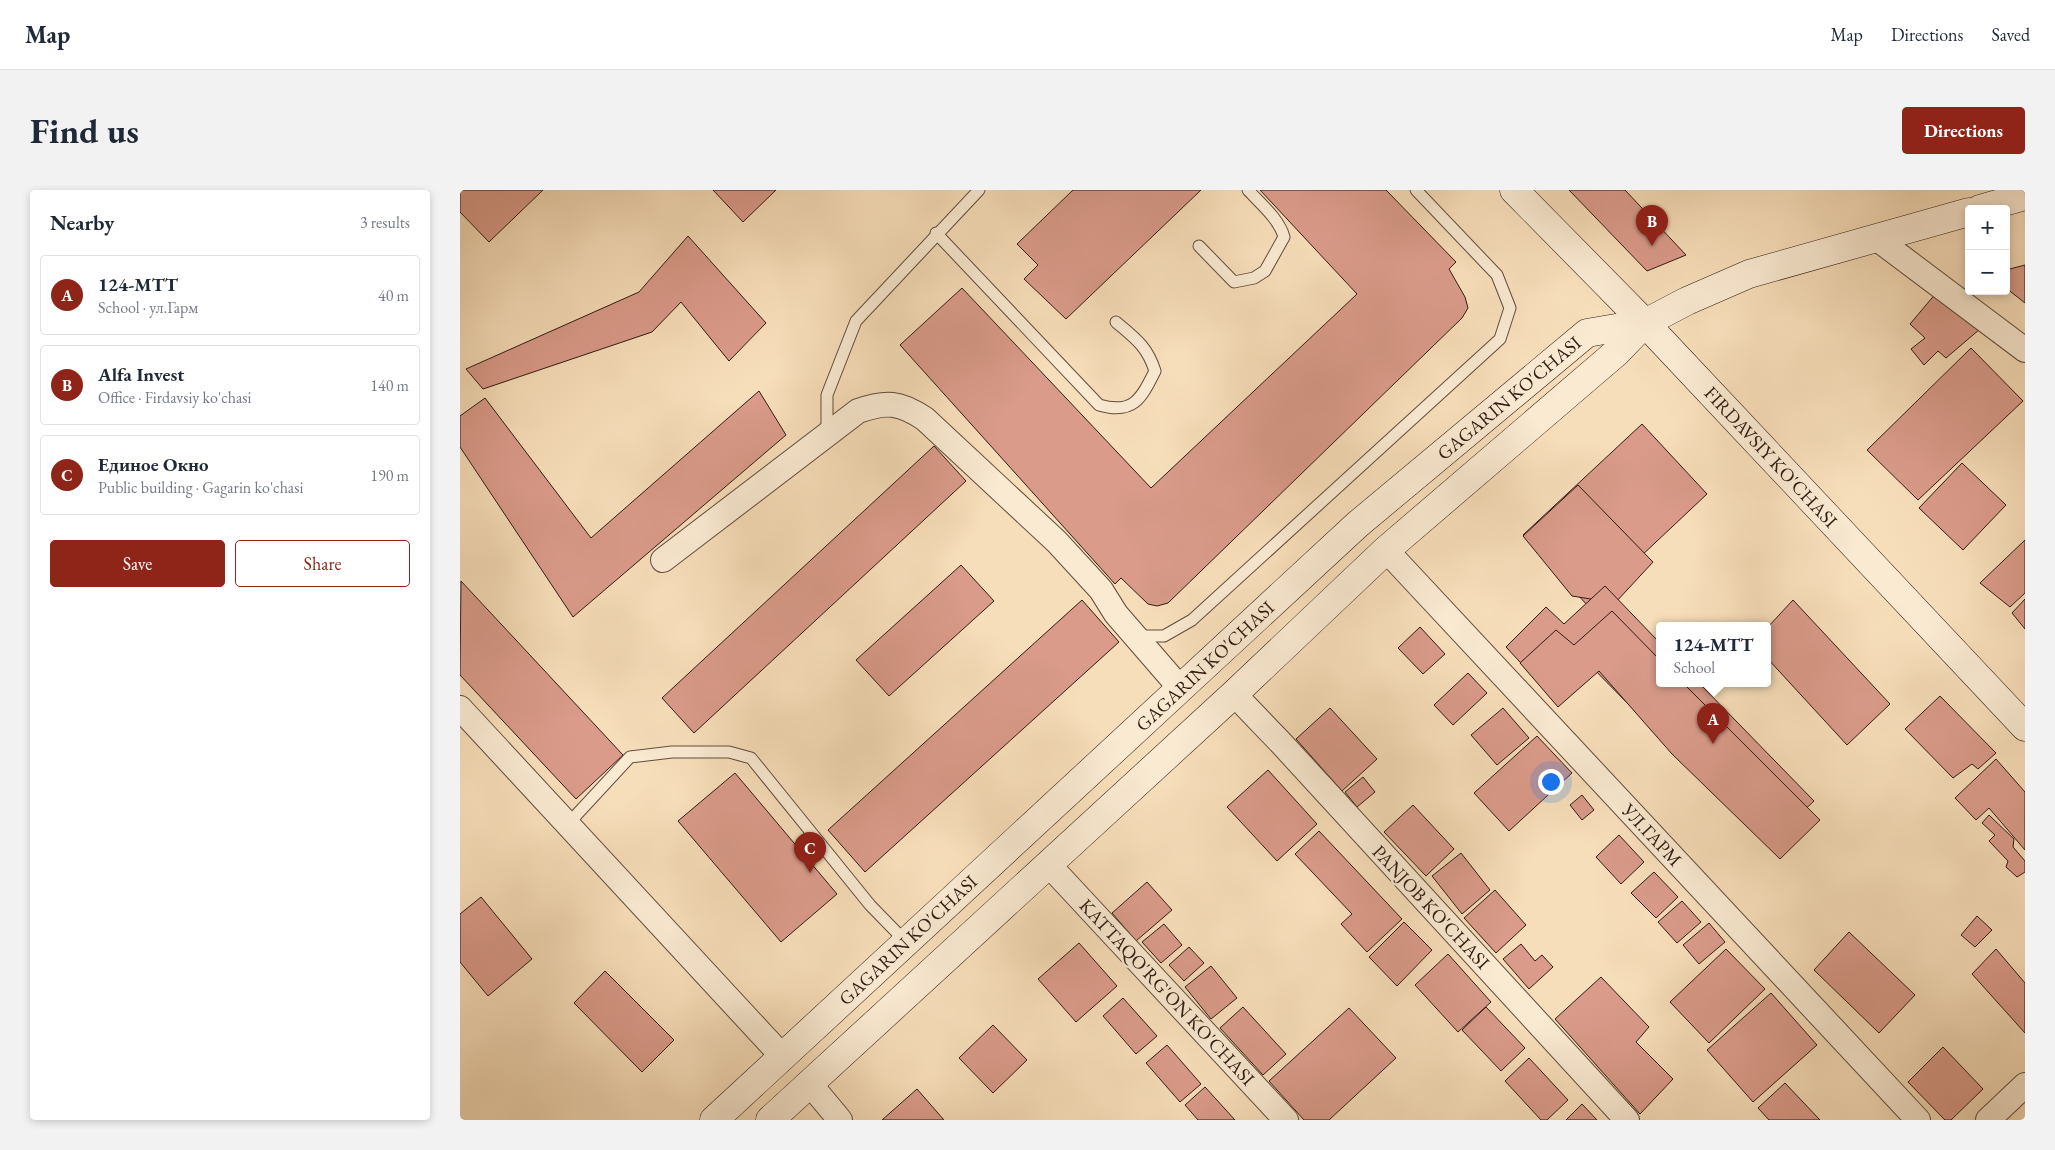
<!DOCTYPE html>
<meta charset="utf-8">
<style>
body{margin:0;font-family:"EB Garamond",serif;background:#f2f2f3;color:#1f2937}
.controls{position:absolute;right:15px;top:15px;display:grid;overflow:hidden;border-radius:5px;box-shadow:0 2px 8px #0003}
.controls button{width:45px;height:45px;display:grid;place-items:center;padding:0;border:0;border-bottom:1px solid #e0e1e3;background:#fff;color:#1f2937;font:25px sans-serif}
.you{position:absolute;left:1090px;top:591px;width:18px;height:18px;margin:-12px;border:4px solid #fff;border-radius:50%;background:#1a73e8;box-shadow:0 0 0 8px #1a73e833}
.badge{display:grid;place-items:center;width:32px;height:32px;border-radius:50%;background:#8f2418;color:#fff;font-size:16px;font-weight:700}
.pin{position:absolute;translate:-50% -41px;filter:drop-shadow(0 1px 2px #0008)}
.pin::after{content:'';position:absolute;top:26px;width:18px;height:15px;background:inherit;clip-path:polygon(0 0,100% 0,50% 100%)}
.popup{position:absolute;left:1196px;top:432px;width:115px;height:65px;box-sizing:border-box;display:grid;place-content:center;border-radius:5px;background:#fff;filter:drop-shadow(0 1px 4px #0005);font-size:16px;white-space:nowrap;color:#747a83}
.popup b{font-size:19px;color:#1f2937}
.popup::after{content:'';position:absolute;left:50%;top:100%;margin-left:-10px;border:10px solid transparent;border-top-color:#fff}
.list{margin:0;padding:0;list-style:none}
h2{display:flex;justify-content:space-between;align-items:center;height:65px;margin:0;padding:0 20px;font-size:21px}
h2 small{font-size:16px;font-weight:400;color:#747a83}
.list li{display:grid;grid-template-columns:32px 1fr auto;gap:15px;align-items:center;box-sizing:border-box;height:80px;margin:0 10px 10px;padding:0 10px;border:1px solid #e0e1e3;border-radius:5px}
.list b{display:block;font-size:19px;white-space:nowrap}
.list p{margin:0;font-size:16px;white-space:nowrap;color:#747a83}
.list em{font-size:16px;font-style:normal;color:#747a83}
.actions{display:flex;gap:10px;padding:15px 20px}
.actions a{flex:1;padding:11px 0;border:1px solid #8f2418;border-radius:5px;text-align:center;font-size:18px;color:#8f2418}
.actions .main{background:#8f2418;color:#fff}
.map{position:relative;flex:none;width:1565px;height:930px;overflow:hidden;border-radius:5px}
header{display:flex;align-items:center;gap:30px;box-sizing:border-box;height:70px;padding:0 25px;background:#fff;border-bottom:1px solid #e0e1e3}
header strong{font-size:24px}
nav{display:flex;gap:28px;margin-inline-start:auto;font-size:18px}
.intro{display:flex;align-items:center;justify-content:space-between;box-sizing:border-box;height:120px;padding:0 30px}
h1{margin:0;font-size:35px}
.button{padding:12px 22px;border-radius:5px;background:#8f2418;color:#fff;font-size:18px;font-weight:700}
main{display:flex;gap:30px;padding:0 30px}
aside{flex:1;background:#fff;border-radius:5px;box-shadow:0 2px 8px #0003}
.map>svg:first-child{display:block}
.building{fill:#da9b8a;stroke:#2f1b13}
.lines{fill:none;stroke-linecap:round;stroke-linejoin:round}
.lane-casing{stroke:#614c3d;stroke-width:13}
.street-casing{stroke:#614c3d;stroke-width:26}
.secondary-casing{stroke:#2f1b13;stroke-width:29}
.lane{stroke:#faead2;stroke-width:11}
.street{stroke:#faead2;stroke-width:24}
.secondary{stroke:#faead2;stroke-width:28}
.labels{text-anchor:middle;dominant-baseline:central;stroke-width:4.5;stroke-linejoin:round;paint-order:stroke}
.street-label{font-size:19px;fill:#2f1b13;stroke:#faead2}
</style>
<header>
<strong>Map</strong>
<nav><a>Map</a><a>Directions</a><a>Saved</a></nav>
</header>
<div class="intro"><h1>Find us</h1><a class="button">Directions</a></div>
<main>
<aside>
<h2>Nearby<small>3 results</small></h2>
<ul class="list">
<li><span class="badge">A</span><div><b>124-MTT</b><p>School · ул.Гарм</p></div><em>40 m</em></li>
<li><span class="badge">B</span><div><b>Alfa Invest</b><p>Office · Firdavsiy ko'chasi</p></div><em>140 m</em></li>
<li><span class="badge">C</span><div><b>Единое Окно</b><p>Public building · Gagarin ko'chasi</p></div><em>190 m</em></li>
</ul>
<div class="actions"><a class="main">Save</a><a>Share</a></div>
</aside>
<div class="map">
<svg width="1565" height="930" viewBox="0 0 1565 930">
<rect width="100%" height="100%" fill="#f7deba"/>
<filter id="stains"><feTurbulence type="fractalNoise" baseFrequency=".004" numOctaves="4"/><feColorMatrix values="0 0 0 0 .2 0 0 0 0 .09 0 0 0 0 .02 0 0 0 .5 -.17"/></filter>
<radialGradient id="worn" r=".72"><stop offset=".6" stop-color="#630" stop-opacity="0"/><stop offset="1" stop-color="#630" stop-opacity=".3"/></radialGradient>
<g class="building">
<path d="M0,0H83L29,52L0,22Z"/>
<path d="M253,0H316L283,32Z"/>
<path d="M613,0H741L606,129L564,89L578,75L557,54Z"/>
<path d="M800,0H926L996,72L989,79L1005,107L1008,118L1002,128L708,413L697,416L688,414L661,388L655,394L440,155L502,98L691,298L897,104Z"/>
<path d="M1109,0H1165L1226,65L1187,81Z"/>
<path d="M228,46L306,133L269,171L221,112L192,142L23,199L6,179L179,102Z"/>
<path d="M1565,75V113L1546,98V80Z"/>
<path d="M1477,102L1520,139L1486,168L1478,161L1464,175L1451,159L1465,148L1450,134Z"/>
<path d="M1511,158L1563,211L1458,310L1407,260Z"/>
<path d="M299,201L326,245L113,427L0,257V226L25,208L131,348Z"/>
<path d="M1182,234L1247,304L1128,416L1063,345Z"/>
<path d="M474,256L506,291L234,543L202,508Z"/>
<path d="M1502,273L1546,315L1503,360L1459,318Z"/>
<path d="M1118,295L1193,372L1155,413L1112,406L1063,346Z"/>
<path d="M1565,350V403L1550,417L1520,393Z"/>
<path d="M501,375L534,411L429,506L396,470Z"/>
<path d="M1,391L163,565L116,609L0,485Z"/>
<path d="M1145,396L1199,452V493H1239L1354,611L1307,655L1118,463L1083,497L1046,457L1086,417L1104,434Z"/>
<path d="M1565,409V439L1552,423Z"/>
<path d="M622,410L659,452L405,682L368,640Z"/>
<path d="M1333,410L1430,514L1387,555L1307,468V438Z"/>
<path d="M1152,421L1199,469V493H1223L1360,630L1320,669L1212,564L1139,481L1098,517L1060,473L1096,440L1114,455Z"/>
<path d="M960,437L985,464L963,484L938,458Z"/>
<path d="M1008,483L1027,503L993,535L974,515Z"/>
<path d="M1480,506L1536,563L1518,579L1512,574L1493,588L1445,539Z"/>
<path d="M870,518L917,569L882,601L836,549Z"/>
<path d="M1043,518L1069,548L1037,575L1011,545Z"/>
<path d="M1077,546L1112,583L1049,641L1014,603Z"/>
<path d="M1536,569L1565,602V660L1529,618L1516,630L1495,608Z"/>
<path d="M808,580L857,634L817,671L767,617Z"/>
<path d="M275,583L377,704L321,752L218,631Z"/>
<path d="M903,587L915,602L897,617L885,602Z"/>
<path d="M1122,605L1134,620L1122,630L1110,615Z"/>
<path d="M953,615L994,659L966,686L924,642Z"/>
<path d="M1529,625L1554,649L1553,657L1565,671V682L1557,687L1546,677L1548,671L1529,651L1535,645L1522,633Z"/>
<path d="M859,641L942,729L907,762L881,734L892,724L835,664Z"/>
<path d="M1159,645L1184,672L1161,694L1136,667Z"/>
<path d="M1001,663L1030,700L1002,724L972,686Z"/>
<path d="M1194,682L1218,707L1196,728L1171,703Z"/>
<path d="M687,692L712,720L676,751L652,723Z"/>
<path d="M1035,700L1066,735L1036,763L1004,728Z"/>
<path d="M21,707L72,769L28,806L0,772V724Z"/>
<path d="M1222,711L1241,732L1217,753L1198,732Z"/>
<path d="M1517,726L1532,740L1515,757L1501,745Z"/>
<path d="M944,732L972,760L937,796L909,767Z"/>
<path d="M1249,733L1265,752L1239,774L1223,755Z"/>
<path d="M704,734L722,755L701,773L682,752Z"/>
<path d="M1389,742L1455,805L1419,843L1354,780Z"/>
<path d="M619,753L657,796L616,832L578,789Z"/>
<path d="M1061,754L1075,771L1082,765L1093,777L1069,799L1043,769Z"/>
<path d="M729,757L744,773L724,791L709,775Z"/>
<path d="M1266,759L1305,799L1249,853L1210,812Z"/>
<path d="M1536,759L1565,793V843L1512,784Z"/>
<path d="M988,764L1031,812L998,842L955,795Z"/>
<path d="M751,776L777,808L751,829L725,797Z"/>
<path d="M145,781L214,850L182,882L114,813Z"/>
<path d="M1141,787L1189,837L1176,852L1213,889L1180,924L1095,829Z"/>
<path d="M1311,803L1357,855L1293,912L1247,860Z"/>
<path d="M663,808L697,846L676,864L643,826Z"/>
<path d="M783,817L826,864L803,885L760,838Z"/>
<path d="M1026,817L1065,858L1041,881L1002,840Z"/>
<path d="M889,818L936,868L869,930H844L809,891Z"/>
<path d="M533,835L567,870L533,903L499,868Z"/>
<path d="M707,855L741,894L720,912L686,873Z"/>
<path d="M1483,857L1523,899L1491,930H1485L1448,892Z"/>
<path d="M1069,868L1108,910L1087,930H1081L1045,891Z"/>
<path d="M1325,893L1360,930H1309L1298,918Z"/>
<path d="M745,897L775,930H738L725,915Z"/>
<path d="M457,899L484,930H422Z"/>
<path d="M1122,914L1137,930H1106Z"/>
</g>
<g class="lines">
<defs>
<g id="lane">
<path d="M476,43L639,215C673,225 681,209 695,181C687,156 675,148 656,132"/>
<path d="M739,56L774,92L794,88L805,81L824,47C819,29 801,14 788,0"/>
<path d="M367,243V205L396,131L519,0"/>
<path d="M677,446H704L732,430L1040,149L1050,118L1037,85L956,0"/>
<path d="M108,634L170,567L212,562H269L291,568L410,715L446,752"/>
</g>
<g id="street">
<path d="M1416,48L1565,160"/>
<path d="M926,360L1458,930"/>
<path d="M203,370L398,221C426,211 440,212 465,229L597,352L641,400L656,424L721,499"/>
<path d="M774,504L822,554L1167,930"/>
<path d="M0,518L322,866"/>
<path d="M588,674L826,930"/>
<path d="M350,894L380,930"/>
<path d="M1528,930L1565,895"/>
</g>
<g id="secondary">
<path d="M1054,0L1185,133L1565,537"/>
<path d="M1520,19L1565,6"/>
<path d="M254,930L898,334L1127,143L1185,133"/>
<path d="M310,930L774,504L926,360L1157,162L1185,133L1227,111L1289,84L1509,22"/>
</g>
</defs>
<use href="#lane" class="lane-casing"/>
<use href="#street" class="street-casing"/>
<use href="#secondary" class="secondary-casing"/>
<use href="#lane" class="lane"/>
<use href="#street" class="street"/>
<use href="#secondary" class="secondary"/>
</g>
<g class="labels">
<g class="street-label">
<text transform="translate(1049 208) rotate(-40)">GAGARIN KO'CHASI</text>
<text transform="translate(1311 267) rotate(47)">FIRDAVSIY KO'CHASI</text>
<text transform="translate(745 476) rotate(-43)">GAGARIN KO'CHASI</text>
<text transform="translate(1192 645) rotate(47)">УЛ.ГАРМ</text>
<text transform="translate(971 717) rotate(47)">PANJOB KO'CHASI</text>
<text transform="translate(448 750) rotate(-43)">GAGARIN KO'CHASI</text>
<text transform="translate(707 802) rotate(47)">KATTAQO'RG'ON KO'CHASI</text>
</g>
</g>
<rect width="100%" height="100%" filter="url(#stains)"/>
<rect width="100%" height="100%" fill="url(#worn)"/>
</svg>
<div class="controls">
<button>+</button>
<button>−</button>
</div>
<div class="you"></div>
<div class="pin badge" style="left:1253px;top:554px">A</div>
<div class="popup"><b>124-MTT</b>School</div>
<div class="pin badge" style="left:1192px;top:56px">B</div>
<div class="pin badge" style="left:350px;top:683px">C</div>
</div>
</main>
